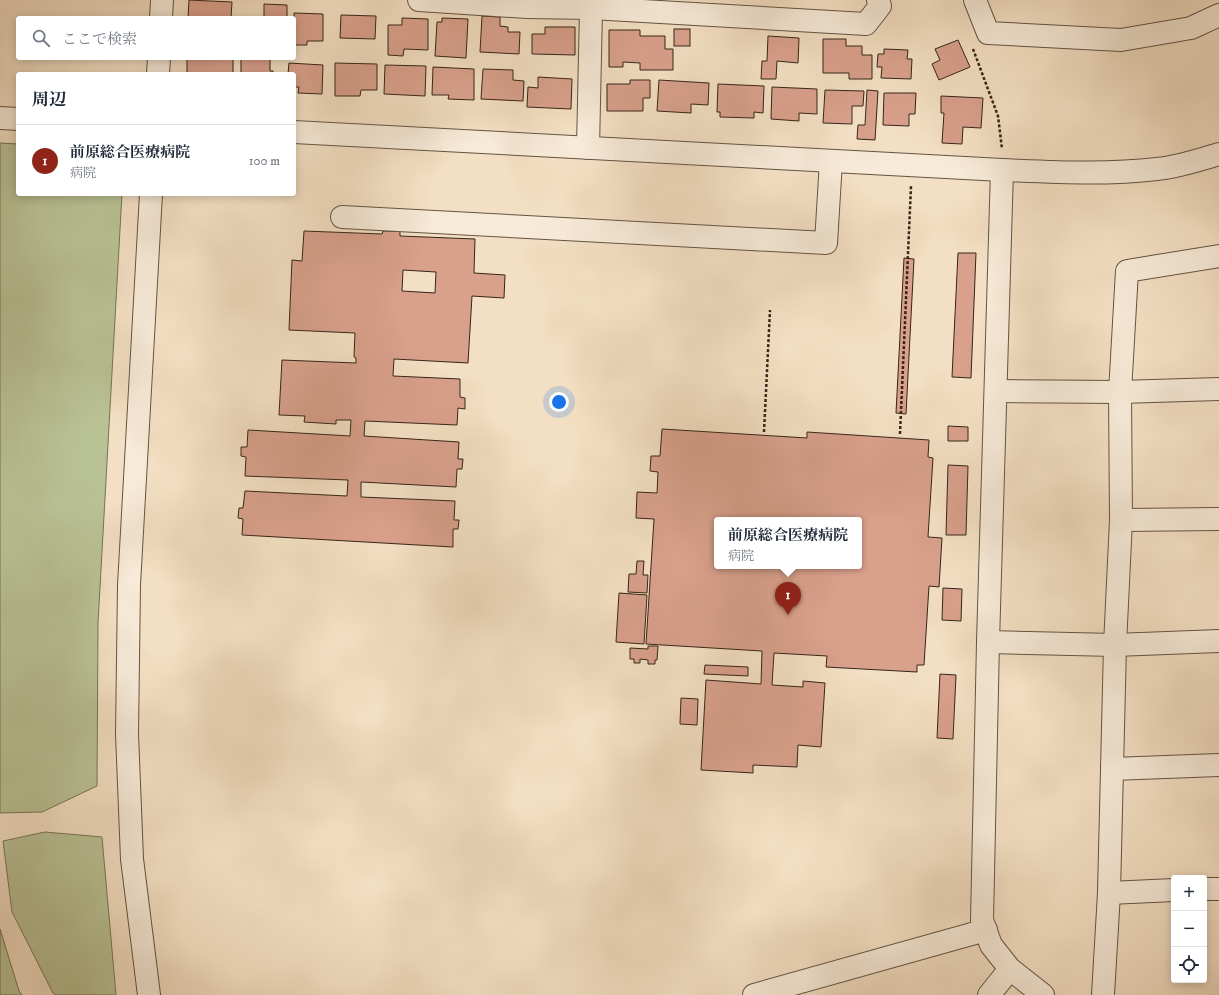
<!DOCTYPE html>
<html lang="ja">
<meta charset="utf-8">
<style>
body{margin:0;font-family:"IM FELL DW Pica","Noto Serif JP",serif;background:#f2f2f3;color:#1f2937}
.controls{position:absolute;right:12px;bottom:12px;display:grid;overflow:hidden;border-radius:4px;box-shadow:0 2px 10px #0003}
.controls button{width:36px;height:36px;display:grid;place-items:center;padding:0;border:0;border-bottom:1px solid #e0e1e3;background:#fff;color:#1f2937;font:20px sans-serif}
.you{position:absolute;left:559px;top:402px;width:14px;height:14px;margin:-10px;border:3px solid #fff;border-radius:50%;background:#1a73e8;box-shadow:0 0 0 6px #1a73e833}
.badge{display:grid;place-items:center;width:26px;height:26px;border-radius:50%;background:#8f2418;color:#fff;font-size:13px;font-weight:700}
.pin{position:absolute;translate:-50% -33px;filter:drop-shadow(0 1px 2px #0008)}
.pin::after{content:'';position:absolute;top:21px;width:14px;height:12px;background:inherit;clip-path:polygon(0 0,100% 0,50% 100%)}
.popup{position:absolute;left:714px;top:517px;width:148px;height:52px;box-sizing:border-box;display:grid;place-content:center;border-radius:4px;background:#fff;filter:drop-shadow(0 1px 3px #0005);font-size:13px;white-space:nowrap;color:#747a83}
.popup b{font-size:15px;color:#1f2937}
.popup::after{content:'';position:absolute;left:50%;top:100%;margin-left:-8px;border:8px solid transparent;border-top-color:#fff}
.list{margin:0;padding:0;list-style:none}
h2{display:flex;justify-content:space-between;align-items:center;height:52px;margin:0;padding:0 16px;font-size:17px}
h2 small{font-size:13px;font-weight:400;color:#747a83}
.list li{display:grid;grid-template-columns:26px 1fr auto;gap:12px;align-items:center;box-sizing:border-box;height:72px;padding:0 16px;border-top:1px solid #e0e1e3}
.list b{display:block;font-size:15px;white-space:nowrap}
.list p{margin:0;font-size:13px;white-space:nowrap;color:#747a83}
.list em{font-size:13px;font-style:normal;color:#747a83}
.icon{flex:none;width:22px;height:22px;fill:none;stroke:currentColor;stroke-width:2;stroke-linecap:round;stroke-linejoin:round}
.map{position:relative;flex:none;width:1219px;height:995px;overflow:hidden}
.search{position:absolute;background:#fff;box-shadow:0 2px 10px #0003;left:16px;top:16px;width:280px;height:44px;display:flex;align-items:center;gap:10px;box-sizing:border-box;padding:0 14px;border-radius:4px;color:#747a83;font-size:15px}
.panel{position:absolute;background:#fff;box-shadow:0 2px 10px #0003;left:16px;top:72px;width:280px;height:124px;border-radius:4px}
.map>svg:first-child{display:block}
.green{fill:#b9c295;stroke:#777456}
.building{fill:#d9a08c;stroke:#352618;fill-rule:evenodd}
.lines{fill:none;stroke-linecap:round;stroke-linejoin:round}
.minor-casing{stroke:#645443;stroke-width:24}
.path{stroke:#352618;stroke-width:2.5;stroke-dasharray:3 2;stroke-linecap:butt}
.minor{stroke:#f7ead8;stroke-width:22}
</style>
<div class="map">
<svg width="1219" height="995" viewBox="0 0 1219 995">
<rect width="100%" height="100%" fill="#f3dfc3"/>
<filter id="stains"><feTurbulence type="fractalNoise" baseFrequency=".005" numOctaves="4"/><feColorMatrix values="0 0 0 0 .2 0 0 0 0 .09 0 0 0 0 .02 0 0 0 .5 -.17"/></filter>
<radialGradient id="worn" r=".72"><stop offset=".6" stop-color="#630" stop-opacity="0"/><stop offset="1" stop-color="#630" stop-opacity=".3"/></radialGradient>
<g class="green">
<path d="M0,143L18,144V194H122L98,623L97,786L42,812L0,813Z"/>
<path d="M45,832L102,837L116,995H56L53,993L12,912L3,841Z"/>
<path d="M0,929L19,991L22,995H0Z"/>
</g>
<g class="building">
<path d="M189,0L232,2L231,18H188Z"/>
<path d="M264,4L287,5V18H264Z"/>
<path d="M294,13L323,14V41H307V45H294Z"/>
<path d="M341,15L376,16L375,39L340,38Z"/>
<path d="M482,16L500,17V26L508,27V32H520L519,54L480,52Z"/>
<path d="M402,18L428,19V50L404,49L403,56L388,55V25H402Z"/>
<path d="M442,18L468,19L466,58L435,56L437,22H442Z"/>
<path d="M545,27H575V55L532,54V34H545Z"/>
<rect x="674" y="29" width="16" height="17"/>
<path d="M609,30H640V36H665V49H673V70H640V63L623,62V67H609Z"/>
<path d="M768,36L799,38L798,63L777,61L776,79H761L762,61H767Z"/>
<path d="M823,39H846V46H862V55H872V79H849V73H823Z"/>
<path d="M958,40L970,67L939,80L932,64L940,60L935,49Z"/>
<path d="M884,49L908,50L907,59H912L911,79L881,78L882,67H877L878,54H884Z"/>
<rect x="187" y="58" width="46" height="16"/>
<path d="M241,58H270V71H273V74H241Z"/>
<path d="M289,63L323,65L322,94L298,93L299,87H294V74H288Z"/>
<path d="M335,63L377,64V90H361L360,96H335Z"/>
<path d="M385,65L426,66L425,96L384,94Z"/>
<path d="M433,67L474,69V100L448,99L449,95H432Z"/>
<path d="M483,69L513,70V80L524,81L523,101L481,99Z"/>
<path d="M538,77L572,79L571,109L527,107L528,87L538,88Z"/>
<path d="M630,80H650V98H643V111H607V84H630Z"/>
<path d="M659,80L709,83L708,105L691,104V113L657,111Z"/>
<path d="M718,84L764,86L763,113L754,112V118L720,117V112H717Z"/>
<path d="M772,87L817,89V114L799,113V121L771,119Z"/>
<path d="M825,90L864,91L863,106H852V124L823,123Z"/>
<path d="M867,90L878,91L875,140L857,139L858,125H865Z"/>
<path d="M884,93H916L915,114H909V126L883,125Z"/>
<path d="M941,96L983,98L981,128L963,127L962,144L942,143L944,113H941Z"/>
<path d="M304,231L382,234L383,231H400V236L475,239L474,273L505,275L504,298L472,296L468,363L394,359L393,376L460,379V397L465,398V409L458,408L457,425L365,421L364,436L459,442L458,459H463L462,469H457L456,487L361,482V497L455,501L454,520H459L458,529H453V547L242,535L243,519L238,518L239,508H243L245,491L347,496L348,480L245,476L246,457L241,456V447H247L248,430L350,436L351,420H336V424L304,422L305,416L279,415L282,360L356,363V358L354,357L355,333L289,330L292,260L302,261ZM403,270L436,272L435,293L402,291Z"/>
<path d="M958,253H976L971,378L952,377Z"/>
<path d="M904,258L914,259L906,414L896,413Z"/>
<path d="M948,426L968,427V441H948Z"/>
<path d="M662,429L807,438V432L929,440L928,457L933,458L928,537L942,538L939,587L929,586L924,665H917V672L826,667L827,656L774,653L772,685L803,687V681L825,683L821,747L798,745L797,767L753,765V773L701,770L706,680L761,684L762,651L646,644L654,519L636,518L637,492L657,493L658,472L650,471L651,456H660ZM717,520H859V566H717Z"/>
<path d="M948,465L968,466L966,535H946Z"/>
<path d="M637,561H644L643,575H648L647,593L628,592L629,574H636Z"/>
<path d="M943,588L962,589L961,621L942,620Z"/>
<path d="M619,593L647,595L644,644L616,642Z"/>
<path d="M648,646H658L657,660H655V664H648V660L640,659V663H634V659H630V648L648,649Z"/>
<path d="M705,665L748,667V676L704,674Z"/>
<path d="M940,674L956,675L953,739L937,738Z"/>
<path d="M681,698L698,699L697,725L680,724Z"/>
</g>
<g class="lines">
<defs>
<g id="minor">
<path d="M419,0L527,7L591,8L866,24L880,6L878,0"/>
<path d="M975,0L988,33L1121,40L1191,28L1219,15"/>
<path d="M161,18L162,0"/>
<path d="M158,74L159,58"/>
<path d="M0,118L18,119"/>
<path d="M294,132L1002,170C1054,172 1106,175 1157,169C1178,167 1199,160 1219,154"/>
<path d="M588,148L591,8"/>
<path d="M1002,170L988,642L982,920L991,945L1010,969L1043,995"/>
<path d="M342,217L826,243L831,161"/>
<path d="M996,391L1120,392L1219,389"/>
<path d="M1121,520L1219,519"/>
<path d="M988,642L1115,645L1219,641"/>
<path d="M1112,769L1219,765"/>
<path d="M1204,889H1219"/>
<path d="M1109,893L1174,890"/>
<path d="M149,995L132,859L127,734L129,585L151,194"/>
<path d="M754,995L986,930"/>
<path d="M989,995L1010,969"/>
<path d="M1103,995L1109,893L1115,645L1121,520L1120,392L1127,271L1219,256"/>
</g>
</defs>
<use href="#minor" class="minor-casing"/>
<g class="path">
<path d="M973,49L998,116L1002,149"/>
<path d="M764,432L770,310"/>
<path d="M900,434L911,186"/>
</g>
<use href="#minor" class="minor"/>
</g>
<rect width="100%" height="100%" filter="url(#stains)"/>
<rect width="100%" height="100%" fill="url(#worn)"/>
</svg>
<div class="controls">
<button>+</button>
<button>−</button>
<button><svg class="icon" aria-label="locate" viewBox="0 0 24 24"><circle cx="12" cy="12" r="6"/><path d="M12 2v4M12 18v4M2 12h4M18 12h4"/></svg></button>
</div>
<div class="you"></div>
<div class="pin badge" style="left:788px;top:615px">1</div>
<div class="popup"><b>前原総合医療病院</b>病院</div>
<div class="search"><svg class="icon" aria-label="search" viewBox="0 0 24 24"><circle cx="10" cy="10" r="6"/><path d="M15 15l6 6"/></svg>ここで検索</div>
<section class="panel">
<h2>周辺<small></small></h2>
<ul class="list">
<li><span class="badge">1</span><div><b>前原総合医療病院</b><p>病院</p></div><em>100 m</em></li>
</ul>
</section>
</div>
